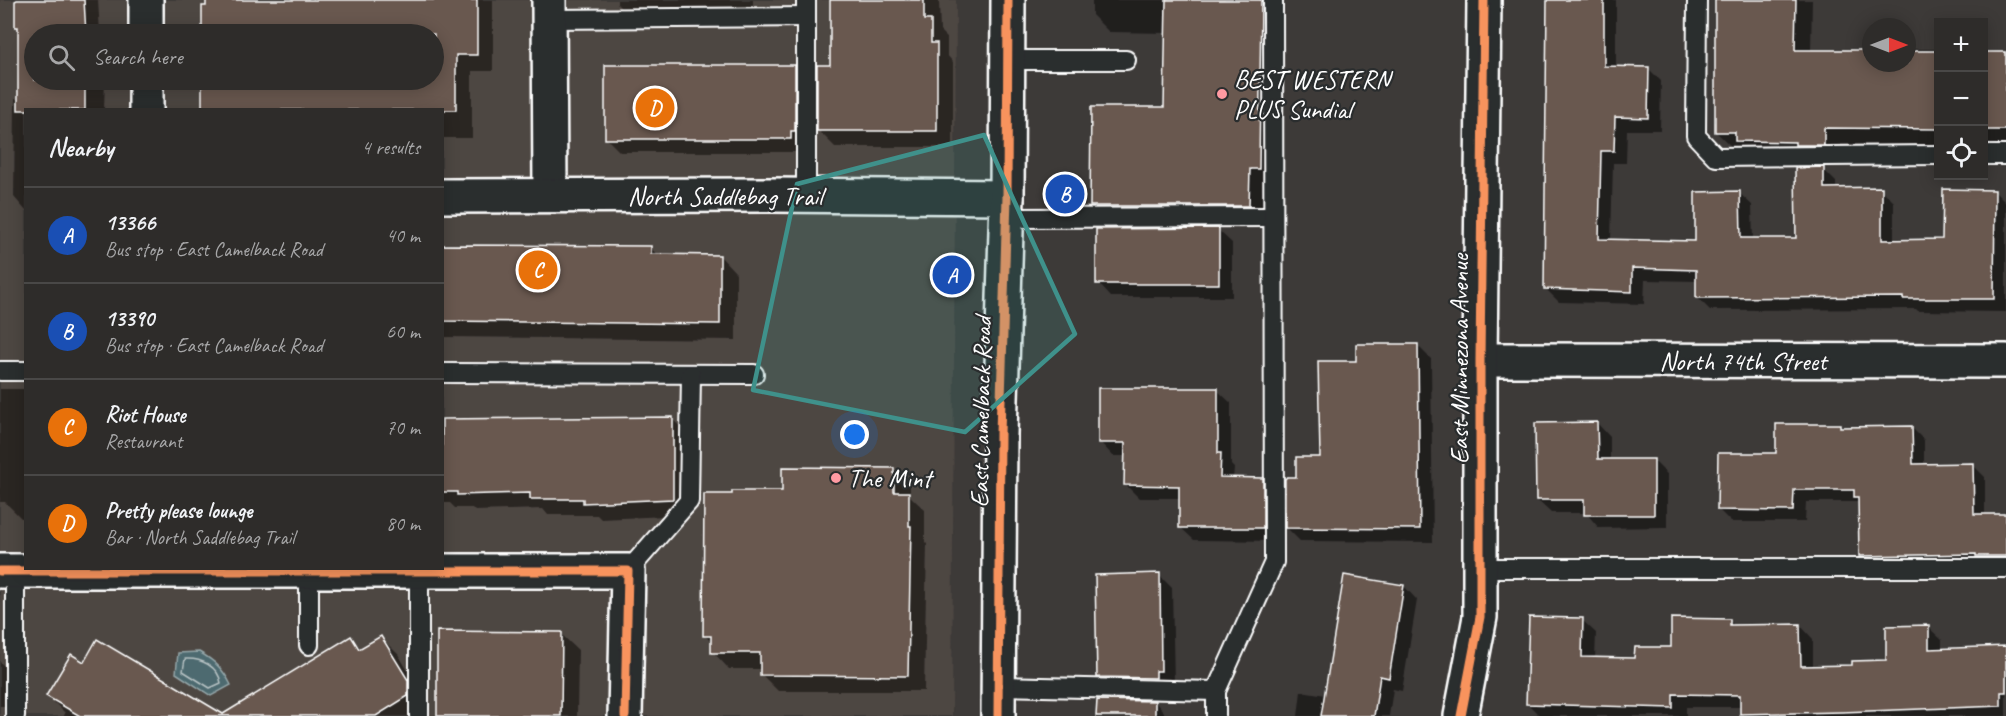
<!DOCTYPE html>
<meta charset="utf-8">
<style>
body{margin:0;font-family:Caveat,sans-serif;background:#363432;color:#f1f3f6}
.controls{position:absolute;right:18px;top:18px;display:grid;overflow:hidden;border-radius:0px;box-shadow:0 3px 15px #0003}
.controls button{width:54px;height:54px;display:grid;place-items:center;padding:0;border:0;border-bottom:2px solid #494847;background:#2e2c2a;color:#f1f3f6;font:30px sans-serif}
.compass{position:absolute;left:1862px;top:18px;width:54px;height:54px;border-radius:50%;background:#2e2c2a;box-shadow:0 3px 15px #0003;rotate:90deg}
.you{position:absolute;left:855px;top:435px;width:21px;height:21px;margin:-15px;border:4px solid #fff;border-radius:50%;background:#1a73e8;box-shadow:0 0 0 9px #1a73e833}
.badge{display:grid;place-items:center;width:39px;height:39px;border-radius:50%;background:#ff9aa2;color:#fff;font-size:20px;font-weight:700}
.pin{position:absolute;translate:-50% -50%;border:3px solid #fff;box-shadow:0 2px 6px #0006}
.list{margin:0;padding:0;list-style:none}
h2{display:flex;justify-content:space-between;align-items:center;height:78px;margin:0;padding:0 24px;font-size:26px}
h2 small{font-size:20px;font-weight:400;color:#a7a7a8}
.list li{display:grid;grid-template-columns:39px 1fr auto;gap:18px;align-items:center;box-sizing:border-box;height:96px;padding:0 24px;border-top:2px solid #494847}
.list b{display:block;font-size:22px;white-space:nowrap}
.list p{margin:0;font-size:20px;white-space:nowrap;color:#a7a7a8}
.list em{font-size:20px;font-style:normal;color:#a7a7a8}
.icon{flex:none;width:33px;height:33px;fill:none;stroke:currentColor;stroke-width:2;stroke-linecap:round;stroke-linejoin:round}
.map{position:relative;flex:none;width:2006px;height:716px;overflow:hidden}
.search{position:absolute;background:#2e2c2a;box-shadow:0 3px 15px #0003;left:24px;top:24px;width:420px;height:66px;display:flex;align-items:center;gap:15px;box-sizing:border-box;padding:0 21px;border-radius:33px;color:#a7a7a8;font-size:22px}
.panel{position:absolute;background:#2e2c2a;box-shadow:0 3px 15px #0003;left:24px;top:108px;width:420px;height:462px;border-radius:0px}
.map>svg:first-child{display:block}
.built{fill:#4e4743;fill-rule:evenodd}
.water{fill:#4d6a6f;stroke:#94a6a9;stroke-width:1.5}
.shadow{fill:#0007}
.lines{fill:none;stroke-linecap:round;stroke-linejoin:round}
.shore{stroke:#b8c3c5;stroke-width:1.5}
.building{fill:#695950;stroke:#fff;stroke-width:1.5}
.service-casing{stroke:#fff;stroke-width:22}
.minor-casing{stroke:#fff;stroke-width:38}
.primary-casing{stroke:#fff;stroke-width:38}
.service{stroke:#2a2d2e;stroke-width:18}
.minor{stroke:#2a2d2e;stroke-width:33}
.primary{stroke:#2a2d2e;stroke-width:33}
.cycleway-casing{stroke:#2a2d2e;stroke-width:13}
.cycleway{stroke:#f8935d;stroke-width:9}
.marked{fill:#3f918b;fill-opacity:0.2;stroke:#3f918b;stroke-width:4.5;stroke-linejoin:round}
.poi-dot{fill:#ff9aa2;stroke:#2a2d2e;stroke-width:2}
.labels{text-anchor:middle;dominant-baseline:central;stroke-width:4.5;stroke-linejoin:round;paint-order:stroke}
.poi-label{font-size:26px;fill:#fff;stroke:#2a2d2e;text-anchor:start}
.street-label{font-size:26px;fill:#fff;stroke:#2a2d2e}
</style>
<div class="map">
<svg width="2006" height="716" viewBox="0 0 2006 716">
<rect width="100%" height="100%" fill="#3d3a38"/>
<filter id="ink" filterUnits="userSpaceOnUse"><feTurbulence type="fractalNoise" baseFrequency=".0167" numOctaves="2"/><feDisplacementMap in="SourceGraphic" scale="12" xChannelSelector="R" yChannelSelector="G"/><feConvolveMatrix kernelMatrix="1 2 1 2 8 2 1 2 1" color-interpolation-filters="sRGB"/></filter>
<g filter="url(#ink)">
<path class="built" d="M0,0H956L952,716H0ZM34,34H434V80H34ZM26,110H442V568H26Z"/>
<path class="water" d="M199,652C215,661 223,669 231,685L211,696L176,673L178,653Z"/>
<g class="shadow">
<path d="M19,0H98L100,32L103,34H34V80H105L104,110H26V211L14,197L15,99H19V29L17,26Z"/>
<path d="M207,0H493V71H472V138H442V110L203,102V80H434V34H203V7H207Z"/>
<path d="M617,0H753V8H621L617,4Z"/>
<path d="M831,0H939L940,31L947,38V55L953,62V147H835L819,131L831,66Z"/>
<path d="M1092,0H1277L1265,222H1108L1091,206L1166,109L1167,33L1109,32L1092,15Z"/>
<path d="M1548,0H1616V68L1649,69L1661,81L1660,130H1627L1626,163H1613L1611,241L1697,243L1739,193L1752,205L1753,240L1798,239L1823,169L1836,182V190L1881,189L1894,202V242L1944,241L1994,191L2006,203V312L1918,311L1916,309L1710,310L1697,297V281L1645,280L1644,304L1559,302L1546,289Z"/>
<path d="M1717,0H1812L1811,52L1864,53V48H1871V63H1907V49H1938V145L1840,144V161L1733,148L1716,132Z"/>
<rect x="1984" y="53" width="22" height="93"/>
<path d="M794,66L808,80L803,152H620L606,138Z"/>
<path d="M1218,230L1232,243V297H1111L1098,283Z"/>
<path d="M442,246L650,248L658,255L720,256L736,273V340L442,337Z"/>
<path d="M1417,345L1431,359L1433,542L1300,541L1287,528L1298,479L1321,458L1358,362Z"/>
<path d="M0,389H26V518H21L5,502H0Z"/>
<path d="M1217,390L1231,403V465L1234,468L1233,479L1262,480L1275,493L1276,541L1194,540L1180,527L1181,498H1139L1125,484L1126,456H1113L1100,442Z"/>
<path d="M672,419L689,435V515L601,519L597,515H548L543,509L475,511L472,508H455L450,503H442V420Z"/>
<path d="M1597,423L1610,437V460H1653L1667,474V527L1599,528L1586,513H1551L1537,500Z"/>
<path d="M1839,426L1842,429L1912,428L1924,440V465L1972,464L1985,477V515L2006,516V568H1873L1861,555L1860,502H1806L1805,522H1731L1719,510L1778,455Z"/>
<path d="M894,469L910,486V496L925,510V542L927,544L924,691H778L761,674V669H729L713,652V643L705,636L784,493Z"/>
<path d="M1159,575L1172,588L1174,684L1112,690L1098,676Z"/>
<path d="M1404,586L1417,600L1402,691L1393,689L1389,716H1298L1301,691L1326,695Z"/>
<path d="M1582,620L1596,633L1595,659L1636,660L1673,649L1729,620L1736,627L1800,625L1813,639V667L1854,666L1888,662L1928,627L1942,640V650L2006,647V716H1745L1742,713L1741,707H1686V716H1540L1527,703Z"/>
<path d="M561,634L578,650L577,716H438Z"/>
<path d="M350,638L362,649L381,638L398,654L424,698L419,716H64L65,713L48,696L84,664L223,715Z"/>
<path d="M0,662L5,667V706H0Z"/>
<path d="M1155,702L1164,712V716H1098Z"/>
</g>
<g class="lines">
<path class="shore" d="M185,659C201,658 218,666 221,683L210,688L183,671Z"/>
</g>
<g class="building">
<path d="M17,0H84L86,34H34V80H85V110H18V27H15V1Z"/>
<path d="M206,0H477V55H456V110H202V80H434V34H202V6H206Z"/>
<path d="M830,0H924V20H931V43H937V131H817V65H830Z"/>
<path d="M1166,0H1261L1259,169H1250L1249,206H1090L1091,107H1164Z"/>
<path d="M1547,0H1604V66L1649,67L1648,118L1615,117L1614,151H1601L1599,239L1695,241V192L1740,191L1741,238H1796L1795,168L1824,167V188L1882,187V240L1942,239L1943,189L1995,190L1994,299H1903V297L1696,298V270L1632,268V292L1544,289Z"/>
<path d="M1715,0H1796L1795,50H1871V63H1907V51H1938V129L1824,128V145H1795V142L1735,141V132H1715Z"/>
<rect x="1983" y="52" width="23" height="78"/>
<path d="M605,65H795V131H791V139H605Z"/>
<path d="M1219,228V284H1096V229Z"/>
<path d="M442,245L651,246V254L720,255V324L442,321Z"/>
<path d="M1356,344H1418L1420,529L1285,528V479L1287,477H1296V457H1320L1318,361H1356Z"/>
<path d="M1098,388H1218V453H1221L1220,477L1263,478V528H1179V486L1124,485L1125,443H1098Z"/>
<path d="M673,417V499L583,503V499H530V493L457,495V492H442V419Z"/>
<path d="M1597,422L1598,459H1654V515H1584V500H1536L1535,423Z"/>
<path d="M1776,424H1840V427L1912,426L1913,464L1973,463L1974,514H2006V556H1976V554L1859,556L1858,497H1854V490H1794L1793,511L1717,510L1718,453H1776Z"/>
<path d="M782,467L894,468V492H909V526H911L908,676L760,675V653H711V636H703L704,494H732V491H782Z"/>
<path d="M1160,573L1161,671H1156V678L1097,677L1095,575Z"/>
<path d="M1344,575L1404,585L1389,678L1380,676L1374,716H1321Z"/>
<path d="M1529,617L1583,618L1582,657L1634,658L1635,647H1671V618L1730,619V625L1800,624L1801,666L1852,665V661L1886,660V626L1929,625V649L2006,646V692H2001V706L1842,712L1740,714V695L1673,694V708L1526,704Z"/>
<path d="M437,631L562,632L561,716H437Z"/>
<path d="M351,636L359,649L381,636L408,680V696L376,716H80L46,696L71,654L84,662L97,639L223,714Z"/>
<path d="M1097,700L1155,701V716H1096Z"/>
</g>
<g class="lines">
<defs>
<g id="service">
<path d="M1697,0L1696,136L1716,157L1938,155"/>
<path d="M549,19L806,17"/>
<path d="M1008,60H1126"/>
<path d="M1984,155H2006"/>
<path d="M806,195V0"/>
<path d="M1006,218L1272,217"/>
<path d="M0,371H26"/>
<path d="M442,373L754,374"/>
<path d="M1480,568H2006"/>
<path d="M15,571V716"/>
<path d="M309,571V645"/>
<path d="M419,571V716"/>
<path d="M628,571L689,501L691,374"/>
<path d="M999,686L1216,691"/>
<path d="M1216,716V691L1274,562L1273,0"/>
</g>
<g id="minor">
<path d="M146,0V34"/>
<path d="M549,0L550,195"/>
<path d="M146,80V110"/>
<path d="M442,196L771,195L1007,197"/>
<path d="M1480,360L2006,361"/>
<path d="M0,571H628L625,716"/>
<path d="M1461,716L1480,617V360L1484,0"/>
</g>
<path id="primary" d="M998,716L1000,434L1007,197L1008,0"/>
</defs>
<use href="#service" class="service-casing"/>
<use href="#minor" class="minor-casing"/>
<use href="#primary" class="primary-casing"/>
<use href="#service" class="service"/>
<use href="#minor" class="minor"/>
<use href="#primary" class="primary"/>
<defs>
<g id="cycleway">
<path d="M0,571H628L625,716"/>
<path d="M998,716L1000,434L1007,197L1008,0"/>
<path d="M1461,716L1480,617V360L1484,0"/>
</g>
</defs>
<use href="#cycleway" class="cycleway-casing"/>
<use href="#cycleway" class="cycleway"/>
</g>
</g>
<path class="marked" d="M984,135L1075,334L965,432L753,390L797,184Z"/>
<g class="poi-dot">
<circle cx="1222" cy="94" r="6"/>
<circle cx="836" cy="478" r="6"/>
</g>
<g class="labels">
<g class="poi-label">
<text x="1234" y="79">BEST WESTERN<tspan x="1234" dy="30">PLUS Sundial</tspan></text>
<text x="848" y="478">The Mint</text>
</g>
<g class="street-label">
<text x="725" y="196">North Saddlebag Trail</text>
<text transform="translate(1459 359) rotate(-90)">East Minnezona Avenue</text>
<text x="1743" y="361">North 74th Street</text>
<text transform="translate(981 412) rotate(-89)">East Camelback Road</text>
</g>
</g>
</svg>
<div class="controls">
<button>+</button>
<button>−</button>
<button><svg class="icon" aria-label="locate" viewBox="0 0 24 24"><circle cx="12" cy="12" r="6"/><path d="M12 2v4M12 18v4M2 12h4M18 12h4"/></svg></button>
</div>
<svg class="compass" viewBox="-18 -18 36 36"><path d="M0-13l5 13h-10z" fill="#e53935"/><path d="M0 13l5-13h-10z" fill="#a7a7a8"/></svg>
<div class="you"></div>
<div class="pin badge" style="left:952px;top:275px;background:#1a4fb4">A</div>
<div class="pin badge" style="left:1065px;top:194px;background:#1a4fb4">B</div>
<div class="pin badge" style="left:538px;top:270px;background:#e8710a">C</div>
<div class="pin badge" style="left:655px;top:108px;background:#e8710a">D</div>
<div class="search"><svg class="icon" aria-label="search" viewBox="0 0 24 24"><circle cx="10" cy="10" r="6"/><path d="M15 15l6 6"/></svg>Search here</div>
<section class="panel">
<h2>Nearby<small>4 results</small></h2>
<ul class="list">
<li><span class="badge" style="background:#1a4fb4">A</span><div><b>13366</b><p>Bus stop · East Camelback Road</p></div><em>40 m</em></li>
<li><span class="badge" style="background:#1a4fb4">B</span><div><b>13390</b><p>Bus stop · East Camelback Road</p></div><em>60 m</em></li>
<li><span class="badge" style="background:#e8710a">C</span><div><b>Riot House</b><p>Restaurant</p></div><em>70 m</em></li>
<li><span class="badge" style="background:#e8710a">D</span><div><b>Pretty please lounge</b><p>Bar · North Saddlebag Trail</p></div><em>80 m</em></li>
</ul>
</section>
</div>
